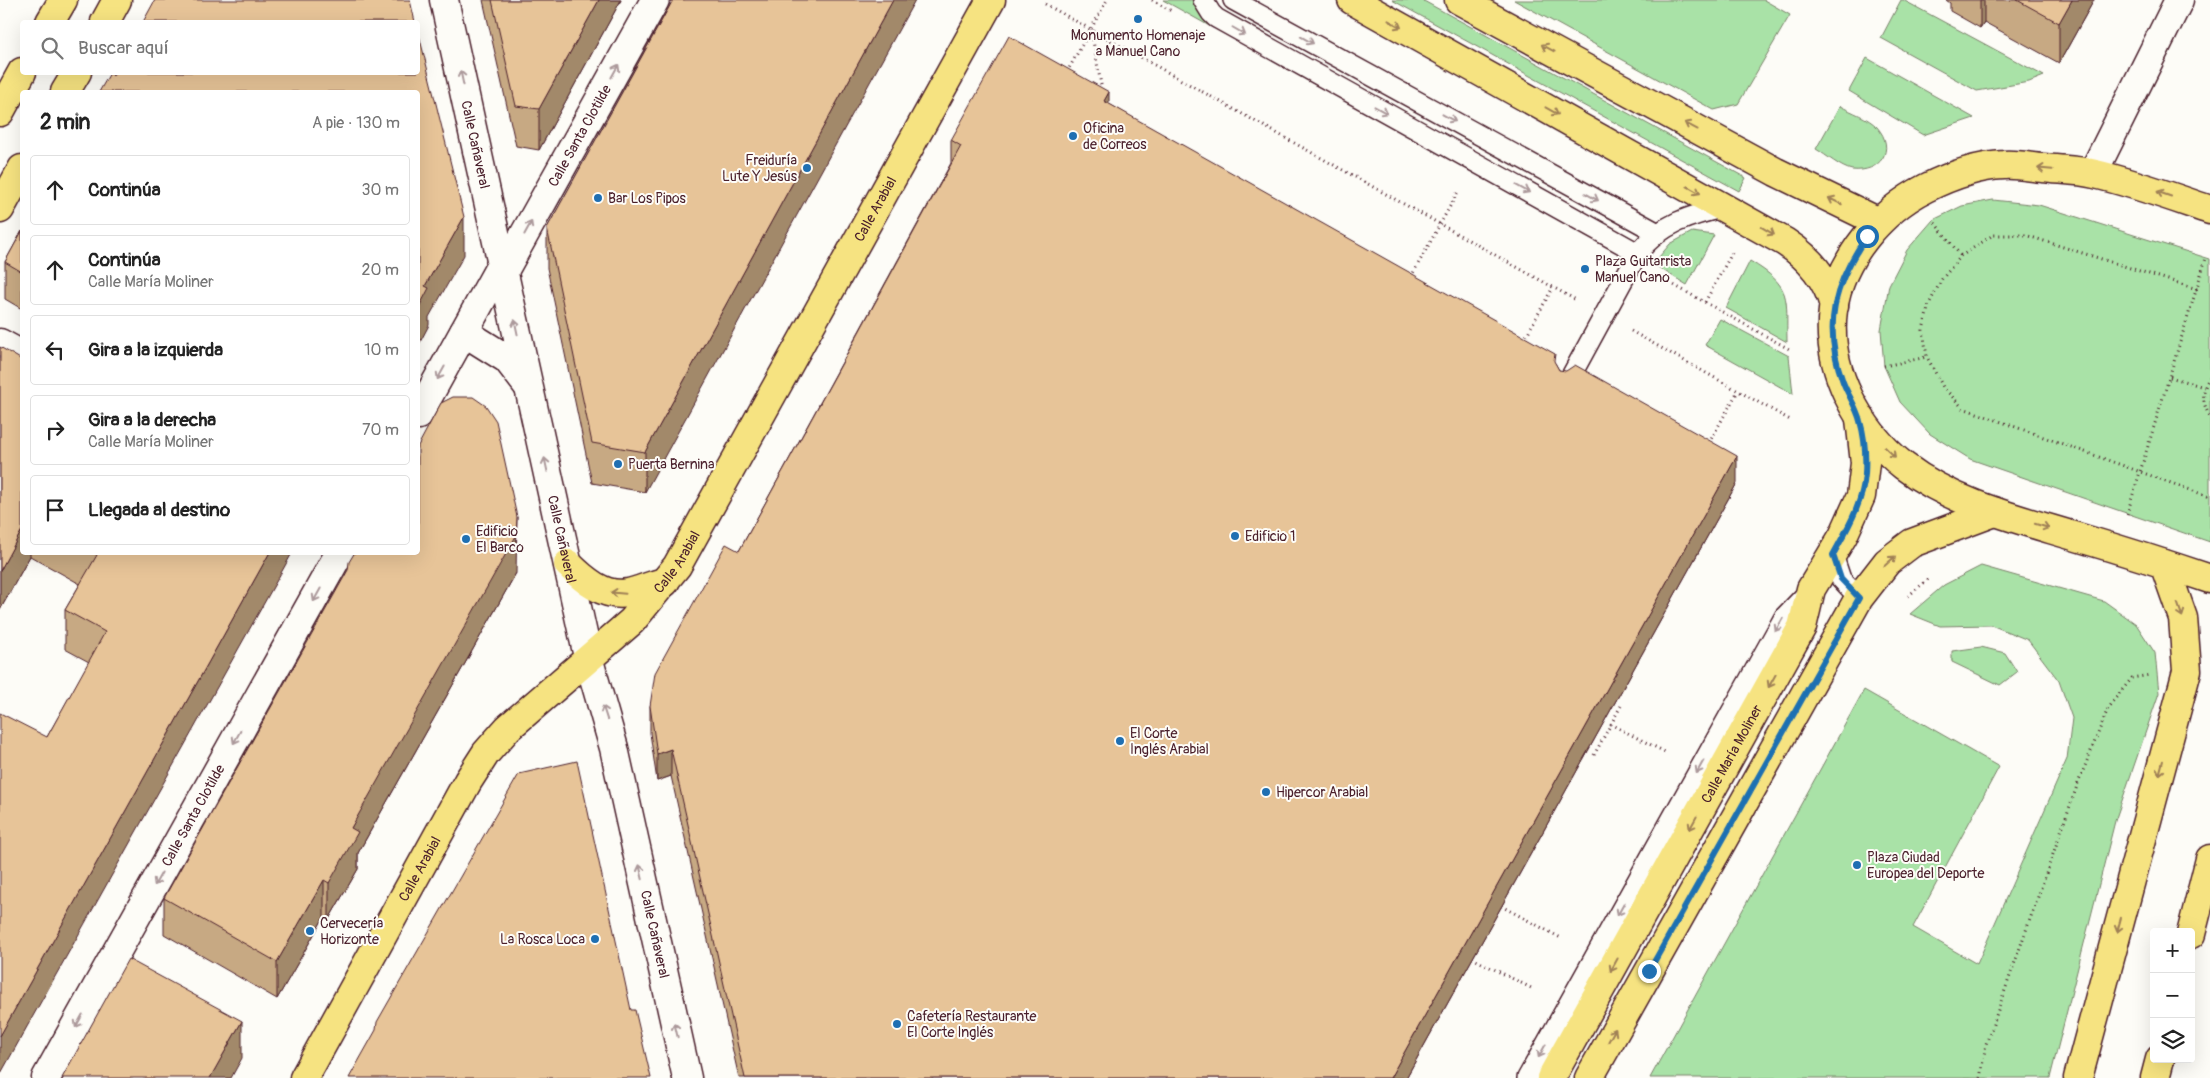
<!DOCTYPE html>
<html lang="es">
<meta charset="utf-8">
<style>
body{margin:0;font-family:Pangolin,sans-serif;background:#f6f6f6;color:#222}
.controls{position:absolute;right:15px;bottom:15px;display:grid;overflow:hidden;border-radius:5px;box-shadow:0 5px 20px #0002}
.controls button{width:45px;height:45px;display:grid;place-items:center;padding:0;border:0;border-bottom:1px solid #e0e0e0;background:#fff;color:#222;font:25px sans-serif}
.stop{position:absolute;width:15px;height:15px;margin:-11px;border:4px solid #1f6fb2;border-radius:50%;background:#fff}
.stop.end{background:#1f6fb2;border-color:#fff;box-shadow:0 1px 5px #0008}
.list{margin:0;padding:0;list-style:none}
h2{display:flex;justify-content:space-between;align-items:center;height:65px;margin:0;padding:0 20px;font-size:21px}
h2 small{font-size:16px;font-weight:400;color:#767676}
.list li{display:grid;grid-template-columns:32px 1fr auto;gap:15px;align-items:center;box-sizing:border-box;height:70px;margin:0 10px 10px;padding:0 10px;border:1px solid #e0e0e0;border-radius:5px}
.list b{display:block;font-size:19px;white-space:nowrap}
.list p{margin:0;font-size:16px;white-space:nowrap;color:#767676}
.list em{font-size:16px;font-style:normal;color:#767676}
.icon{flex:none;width:28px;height:28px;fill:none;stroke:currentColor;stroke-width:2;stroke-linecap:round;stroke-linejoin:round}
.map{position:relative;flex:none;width:2210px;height:1078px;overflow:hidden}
.search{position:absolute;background:#fff;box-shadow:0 5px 20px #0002;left:20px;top:20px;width:400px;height:55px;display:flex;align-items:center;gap:12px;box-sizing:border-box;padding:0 18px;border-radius:5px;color:#767676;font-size:19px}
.panel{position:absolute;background:#fff;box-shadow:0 5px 20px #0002;left:20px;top:90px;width:400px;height:465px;border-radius:5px}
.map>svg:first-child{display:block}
.green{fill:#a9e2a7;stroke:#7a8069}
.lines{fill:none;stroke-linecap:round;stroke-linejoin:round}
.lane-casing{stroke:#4a1f2b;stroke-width:22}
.street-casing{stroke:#4a1f2b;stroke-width:31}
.secondary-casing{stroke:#4a1f2b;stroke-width:31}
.primary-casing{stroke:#4a1f2b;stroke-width:31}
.highway-casing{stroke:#4a1f2b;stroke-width:31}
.path{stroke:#4a1f2b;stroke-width:3;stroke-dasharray:1 4;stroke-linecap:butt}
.lane{stroke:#fdfcf7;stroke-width:19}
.street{stroke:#fdfcf7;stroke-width:28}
.secondary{stroke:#fdfcf7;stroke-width:28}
.primary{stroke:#f6e381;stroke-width:28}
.highway{stroke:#f6e381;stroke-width:28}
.wall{fill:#c7a983;stroke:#4a1f2b}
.shaded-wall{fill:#a2896a;stroke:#4a1f2b}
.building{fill:#e7c498;stroke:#4a1f2b}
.oneway{stroke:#a08156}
.oneway2{stroke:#ac999b}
.route{stroke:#1f6fb2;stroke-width:6}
.poi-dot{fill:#1f6fb2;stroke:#fdfcf7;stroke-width:2}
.labels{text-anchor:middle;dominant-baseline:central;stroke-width:4;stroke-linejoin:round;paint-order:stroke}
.poi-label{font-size:14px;fill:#4a1f2b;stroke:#fdfcf7;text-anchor:start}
.street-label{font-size:14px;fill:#4a1f2b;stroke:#fdfcf7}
</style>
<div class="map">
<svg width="2210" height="1078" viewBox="0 0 2210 1078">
<rect width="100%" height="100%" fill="#fdfcf7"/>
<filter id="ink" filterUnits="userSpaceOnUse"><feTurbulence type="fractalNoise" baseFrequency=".02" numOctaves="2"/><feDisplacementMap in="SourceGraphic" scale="10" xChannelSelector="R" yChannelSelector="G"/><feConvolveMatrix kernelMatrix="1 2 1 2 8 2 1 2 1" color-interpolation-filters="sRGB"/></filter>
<g filter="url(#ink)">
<g class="green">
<path d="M1163,0H1195L1213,28Z"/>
<path d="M1392,0H1422L1746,178L1739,191Z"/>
<path d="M1514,0H1764L1790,15L1738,104L1714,110Z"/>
<path d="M1901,0H1903L2044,76L2029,82L1977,91L1881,38Z"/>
<path d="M1867,58L1974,118L1923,135L1849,91Z"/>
<path d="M1840,106C1851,112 1869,118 1877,127C1897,150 1880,173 1852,170C1841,168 1826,155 1816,149Z"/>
<path d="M1993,200L2039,205L2210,259V542L1970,459L1930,434L1900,402L1884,366L1881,330L1889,285L1907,250L1933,220L1962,206Z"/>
<path d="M1692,232L1714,235L1687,285L1653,264L1670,244Z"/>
<path d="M1750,261C1793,287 1786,296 1787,342L1726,308Z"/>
<path d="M1720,319L1789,356L1793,394L1705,345Z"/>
<path d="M1981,566L2104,601L2136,624L2155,653L2159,693L2115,821L2050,1078H1650L1864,690L1999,767L1913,927L1977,964L2067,759L2072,718L2059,681L2028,640L1991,625L1940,626L1910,614L1944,585Z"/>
<path d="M1981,647L2005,653L2017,672L2000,685L1952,662V651Z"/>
</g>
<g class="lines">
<defs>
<g id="lane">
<path d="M1203,0L1211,13L1216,18L1638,253"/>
<path d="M1233,0L1658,233"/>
<path d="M1565,387L1638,253C1660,224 1691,215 1726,207"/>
<path d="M1833,555L1841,579L1859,598"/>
<path d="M1527,1078L1778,628L1784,617L1810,590"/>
</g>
<g id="street">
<path id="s1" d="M504,271L655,0"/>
</g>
<g id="secondary">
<path id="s2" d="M444,0L588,657L614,748L687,1078"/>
<path d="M2093,173L2179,0"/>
<path d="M464,332L507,359L527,385"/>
<path d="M0,343L22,355"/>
<path d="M418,415L502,263"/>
<path id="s3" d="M46,1078L340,552"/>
</g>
<g id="primary">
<path d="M1352,0L1785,242C1808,257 1827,278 1834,306"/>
<path d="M1459,0L1776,172L1879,222"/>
<path d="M50,22L63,0"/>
<path d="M105,22L117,0"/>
<path d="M65,92L77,72"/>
<path d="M0,112L22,72"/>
<path d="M0,209L22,169"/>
<path d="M2210,210C2172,197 2134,183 2095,174C2078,170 2060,170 2043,168C2030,167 2017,164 2004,165C1977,166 1950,176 1926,188C1881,211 1840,258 1833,310C1825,368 1859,431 1904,466C1954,504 2018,519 2077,537C2121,550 2166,564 2210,579"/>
<path d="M568,564C583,579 604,598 628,593C640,591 652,584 665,582"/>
<path id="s4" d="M304,1078L468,781L486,753L508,728L632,621L677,566L991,0"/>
<path id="s5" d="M1551,1078L1802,627L1811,589L1843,536L1861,496L1865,463L1860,419"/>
<path d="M1589,1078L1859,598L1887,562L1912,543L1995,512"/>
</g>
<g id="highway">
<path d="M2191,934L2210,859"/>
<path d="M2078,1078L2187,671L2183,618L2164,564"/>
<path d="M2155,1078L2160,1059"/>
</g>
</defs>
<use href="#lane" class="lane-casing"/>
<use href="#street" class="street-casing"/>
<use href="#secondary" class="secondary-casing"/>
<use href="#primary" class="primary-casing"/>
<use href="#highway" class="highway-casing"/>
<g class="path">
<path d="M1152,0L1173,12"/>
<path d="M1045,4L1576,300"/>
<path d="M1091,30L1102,90"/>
<path d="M1067,72L1107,0"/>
<path d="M1935,223L1961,256"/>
<path d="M1411,277L1459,190"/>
<path d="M1661,278L1791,350"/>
<path d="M2197,289L2025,235H1993L1961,256L1942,279L1929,304L1923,330L1927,357L1943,387L1963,408L2210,497"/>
<path d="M1705,302L1732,253"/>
<path d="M1631,331L1792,421"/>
<path d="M1524,340L1553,287"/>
<path d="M1884,366L1927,357"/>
<path d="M2170,377L2204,387"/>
<path d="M2210,377C2201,390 2202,403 2210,417"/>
<path d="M1709,443L1738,391"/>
<path d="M2127,514L2206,258"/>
<path d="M1908,596L1931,577"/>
<path d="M1610,724L1665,752"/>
<path d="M1594,755L1622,704"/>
<path d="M1501,906L1561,938"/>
<path d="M1472,958L1533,989"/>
<path d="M1980,1078L1986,1044L2077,786L2109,706L2132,678L2150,675"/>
</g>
<use href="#lane" class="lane"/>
<use href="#street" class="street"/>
<use href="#secondary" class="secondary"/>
<use href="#primary" class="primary"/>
<use href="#highway" class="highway"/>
</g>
<g class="wall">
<path d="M483,0H621L539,150L516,146Z"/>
<path d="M673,0L645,492L592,483L547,268V228Z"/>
<path d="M1946,0H2094L2059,63L1984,22L1980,28L1950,11V3Z"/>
<path d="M1109,104L1555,363L1559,370L1737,483L1406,1078H739L671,776L657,781L650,733V706L739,551L951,163V140Z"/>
<path d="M22,231V309L5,299V262Z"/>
<path d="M0,347L22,552H291V555L47,737L89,662L65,649V610L80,584L30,556L0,610Z"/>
<path d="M516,573L358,853V869L329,919L324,917L277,999L164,934V898Z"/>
</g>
<g class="shaded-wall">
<path d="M599,0H621L539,150V109Z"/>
<path d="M893,0H915L645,492V452Z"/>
<path d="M1980,0H1984V22L1980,28Z"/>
<path d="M2072,0H2094L2059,63V23Z"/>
<path d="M1109,92V119L1104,101Z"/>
<path d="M464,217V255L429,317V325L418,346V309L425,286Z"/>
<path d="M1737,456V483L1406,1078H1390Z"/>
<path d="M517,517L516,573L358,853V869L329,919V883L351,828Z"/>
<path d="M22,530V552H30V556L0,610V571Z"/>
<path d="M270,552H291V555L0,1075V1036Z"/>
<path d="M671,749V776L657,781V754Z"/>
<path d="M324,880V917L277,999V962Z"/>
<path d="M242,1021V1058L231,1078H210Z"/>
</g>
<g class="building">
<path d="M155,0H410L415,22H143Z"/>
<path d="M492,0H599L539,109L516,106Z"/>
<path d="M673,0H893L645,452L592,443L547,228Z"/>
<path d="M2017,0H2072L2059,23Z"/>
<path d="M418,31L464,217L425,286L429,288L418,309V92H99L110,73L113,76L115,72H418Z"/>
<path d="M1009,36L1109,92L1104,101L1555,354L1554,361L1559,370L1566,371L1575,365L1737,456L1390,1078H745L671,749L657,754L650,706L655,673L726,544L739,551L961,146L951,140Z"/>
<path d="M22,231V272L5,262Z"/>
<path d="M0,347L22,360V530L0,571Z"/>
<path d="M453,397H473L486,406L496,421L517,517L516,536L351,828L358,832L329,883L324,880L277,962L164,898L348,570L349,562L355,552H418V446L441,403Z"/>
<path d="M93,552H270L0,1036V713L47,737L105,632L65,610L97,555Z"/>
<path d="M577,761L631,1010H635L651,1078H349L376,1030L377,1022L519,774Z"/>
<path d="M128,959L242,1021L210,1078H62Z"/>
</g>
<defs><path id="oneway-shaft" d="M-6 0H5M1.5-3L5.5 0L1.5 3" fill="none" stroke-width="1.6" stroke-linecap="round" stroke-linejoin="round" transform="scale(1.25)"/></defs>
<g class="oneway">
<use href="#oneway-shaft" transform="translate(1395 24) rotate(29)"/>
<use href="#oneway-shaft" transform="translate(1548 48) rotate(-152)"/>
<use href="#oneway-shaft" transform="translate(1552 111) rotate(29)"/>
<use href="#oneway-shaft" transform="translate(1691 126) rotate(-152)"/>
<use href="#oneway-shaft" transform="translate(2045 169) rotate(-175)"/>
<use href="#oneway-shaft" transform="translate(1694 190) rotate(29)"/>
<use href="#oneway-shaft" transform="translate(2164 194) rotate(-161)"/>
<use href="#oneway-shaft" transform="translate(1835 201) rotate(-154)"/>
<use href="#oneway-shaft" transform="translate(1768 231) rotate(31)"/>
<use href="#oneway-shaft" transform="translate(1890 452) rotate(44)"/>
<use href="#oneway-shaft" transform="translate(2042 526) rotate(17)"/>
<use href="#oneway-shaft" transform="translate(1890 561) rotate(-42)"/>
<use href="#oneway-shaft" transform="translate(618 593) rotate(-175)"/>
<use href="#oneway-shaft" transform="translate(2180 610) rotate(71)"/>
<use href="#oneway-shaft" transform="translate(1772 681) rotate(119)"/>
<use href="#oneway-shaft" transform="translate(2161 768) rotate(105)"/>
<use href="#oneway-shaft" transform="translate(1693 823) rotate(119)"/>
<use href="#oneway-shaft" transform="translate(2119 925) rotate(105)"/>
<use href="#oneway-shaft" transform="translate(1614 965) rotate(119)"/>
<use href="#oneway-shaft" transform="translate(1612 1035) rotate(-61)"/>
</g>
<g class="oneway2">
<use href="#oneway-shaft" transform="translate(1239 31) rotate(30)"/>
<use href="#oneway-shaft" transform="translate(1307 40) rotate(29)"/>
<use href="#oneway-shaft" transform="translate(615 71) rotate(-61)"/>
<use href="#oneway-shaft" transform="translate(462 78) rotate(-102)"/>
<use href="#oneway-shaft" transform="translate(1381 110) rotate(29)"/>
<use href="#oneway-shaft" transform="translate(1449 118) rotate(29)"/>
<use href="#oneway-shaft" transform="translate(1523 189) rotate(29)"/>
<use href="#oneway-shaft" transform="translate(1592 197) rotate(29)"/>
<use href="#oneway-shaft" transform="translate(528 228) rotate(-61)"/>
<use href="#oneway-shaft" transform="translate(516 327) rotate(-102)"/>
<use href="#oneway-shaft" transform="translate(441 373) rotate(119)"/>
<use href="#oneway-shaft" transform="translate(546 465) rotate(-102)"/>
<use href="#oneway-shaft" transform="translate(317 595) rotate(119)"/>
<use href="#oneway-shaft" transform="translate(1779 625) rotate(120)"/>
<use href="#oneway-shaft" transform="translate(605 713) rotate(-108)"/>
<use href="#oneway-shaft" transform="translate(237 737) rotate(119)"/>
<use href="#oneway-shaft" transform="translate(1700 767) rotate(119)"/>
<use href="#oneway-shaft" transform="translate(641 872) rotate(-103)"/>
<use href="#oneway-shaft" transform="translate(158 879) rotate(119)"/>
<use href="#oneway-shaft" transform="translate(1621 909) rotate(119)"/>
<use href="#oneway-shaft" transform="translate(79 1021) rotate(119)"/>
<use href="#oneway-shaft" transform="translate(676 1030) rotate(-103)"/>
<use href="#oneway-shaft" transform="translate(1542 1051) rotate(119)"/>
</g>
</g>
<g class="lines" filter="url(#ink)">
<path class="route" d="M1649,971L1859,598L1841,579L1833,555C1847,529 1863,503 1865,474C1866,457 1865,438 1860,421C1857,408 1848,395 1843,382C1822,326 1834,283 1867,236"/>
</g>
<g class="poi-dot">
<circle cx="1138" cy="19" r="5"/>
<circle cx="1073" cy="136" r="5"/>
<circle cx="807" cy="168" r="5"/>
<circle cx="598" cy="198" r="5"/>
<circle cx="1585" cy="269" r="5"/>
<circle cx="618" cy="464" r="5"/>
<circle cx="1235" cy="536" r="5"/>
<circle cx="466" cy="539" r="5"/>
<circle cx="1120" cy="741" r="5"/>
<circle cx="1266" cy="792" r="5"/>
<circle cx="1857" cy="865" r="5"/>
<circle cx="310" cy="931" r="5"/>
<circle cx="595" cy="939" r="5"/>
<circle cx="897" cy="1024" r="5"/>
</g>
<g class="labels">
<g class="poi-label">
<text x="1138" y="35" text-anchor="middle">Monumento Homenaje<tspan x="1138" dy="16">a Manuel Cano</tspan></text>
<text x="1083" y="128">Oficina<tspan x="1083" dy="16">de Correos</tspan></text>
<text x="797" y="160" text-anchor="end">Freiduría<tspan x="797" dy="16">Lute Y Jesús</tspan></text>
<text x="608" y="198">Bar Los Pipos</text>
<text x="1595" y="261">Plaza Guitarrista<tspan x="1595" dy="16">Manuel Cano</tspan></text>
<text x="628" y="464">Puerta Bernina</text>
<text x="476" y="531">Edificio<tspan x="476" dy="16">El Barco</tspan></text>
<text x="1245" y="536">Edificio 1</text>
<text x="1130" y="733">El Corte<tspan x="1130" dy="16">Inglés Arabial</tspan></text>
<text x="1276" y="792">Hipercor Arabial</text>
<text x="1867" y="857">Plaza Ciudad<tspan x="1867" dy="16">Europea del Deporte</tspan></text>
<text x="320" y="923">Cervecería<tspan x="320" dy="16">Horizonte</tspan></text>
<text x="585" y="939" text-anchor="end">La Rosca Loca</text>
<text x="907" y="1016">Cafetería Restaurante<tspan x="907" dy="16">El Corte Inglés</tspan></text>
</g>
<g class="street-label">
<text stroke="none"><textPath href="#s1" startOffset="155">Calle Santa Clotilde</textPath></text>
<text stroke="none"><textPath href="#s2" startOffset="148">Calle Cañaveral</textPath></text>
<text stroke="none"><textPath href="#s4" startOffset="1049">Calle Arabial</textPath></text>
<text stroke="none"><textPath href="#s2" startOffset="552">Calle Cañaveral</textPath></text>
<text stroke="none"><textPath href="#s4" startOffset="644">Calle Arabial</textPath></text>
<text stroke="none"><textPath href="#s5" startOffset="371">Calle María Moliner</textPath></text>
<text stroke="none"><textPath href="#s3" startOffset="301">Calle Santa Clotilde</textPath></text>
<text stroke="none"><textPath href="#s4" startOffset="239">Calle Arabial</textPath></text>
<text stroke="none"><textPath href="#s2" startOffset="958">Calle Cañaveral</textPath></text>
</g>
</g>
</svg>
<div class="controls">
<button>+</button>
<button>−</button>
<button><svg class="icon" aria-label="layers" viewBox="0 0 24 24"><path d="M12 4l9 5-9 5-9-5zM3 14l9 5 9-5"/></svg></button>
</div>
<div class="stop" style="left:1867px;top:236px"></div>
<div class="stop end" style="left:1649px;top:971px"></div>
<div class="search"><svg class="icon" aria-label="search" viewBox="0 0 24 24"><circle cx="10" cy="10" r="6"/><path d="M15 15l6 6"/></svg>Buscar aquí</div>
<section class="panel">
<h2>2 min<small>A pie · 130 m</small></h2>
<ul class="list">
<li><svg class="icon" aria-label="ahead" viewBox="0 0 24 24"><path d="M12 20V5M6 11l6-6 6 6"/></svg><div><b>Continúa</b></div><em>30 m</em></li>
<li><svg class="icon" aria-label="ahead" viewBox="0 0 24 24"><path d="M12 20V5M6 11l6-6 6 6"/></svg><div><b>Continúa</b><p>Calle María Moliner</p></div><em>20 m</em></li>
<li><svg class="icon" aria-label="left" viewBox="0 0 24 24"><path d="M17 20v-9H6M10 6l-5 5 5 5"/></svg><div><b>Gira a la izquierda</b></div><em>10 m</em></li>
<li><svg class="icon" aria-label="right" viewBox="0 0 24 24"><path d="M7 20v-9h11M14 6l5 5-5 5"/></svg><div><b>Gira a la derecha</b><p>Calle María Moliner</p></div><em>70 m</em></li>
<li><svg class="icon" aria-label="arrive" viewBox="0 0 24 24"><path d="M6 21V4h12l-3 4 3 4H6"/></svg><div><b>Llegada al destino</b></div></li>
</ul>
</section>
</div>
